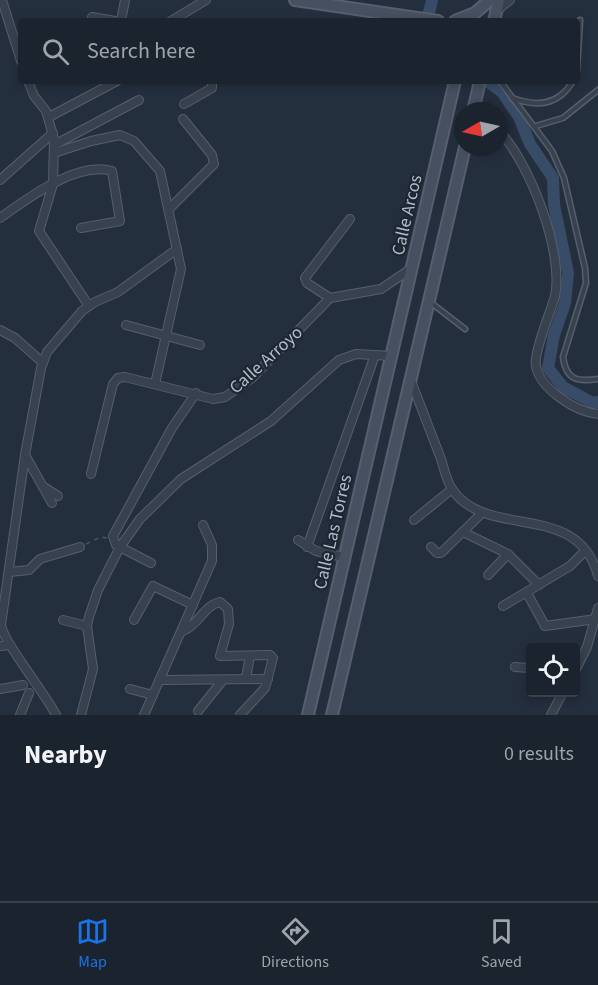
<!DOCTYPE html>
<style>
body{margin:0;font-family:"Source Sans 3",sans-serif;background:#282f3a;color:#f1f3f6}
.controls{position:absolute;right:18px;bottom:18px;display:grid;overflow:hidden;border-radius:6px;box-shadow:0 3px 9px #0003}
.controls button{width:54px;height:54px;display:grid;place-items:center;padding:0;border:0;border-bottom:2px solid #39404a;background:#1b232e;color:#f1f3f6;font:30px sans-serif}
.compass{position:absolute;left:454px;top:102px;width:54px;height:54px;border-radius:50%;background:#1b232e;box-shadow:0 3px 9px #0003;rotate:261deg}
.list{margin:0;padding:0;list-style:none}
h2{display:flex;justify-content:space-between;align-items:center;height:78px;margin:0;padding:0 24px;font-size:26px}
h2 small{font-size:20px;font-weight:400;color:#a0a4aa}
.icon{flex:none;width:33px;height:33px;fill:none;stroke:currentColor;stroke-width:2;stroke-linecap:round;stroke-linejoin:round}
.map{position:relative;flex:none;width:598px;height:715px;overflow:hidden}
.search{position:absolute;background:#1b232e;box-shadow:0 3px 9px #0003;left:18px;right:18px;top:18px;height:66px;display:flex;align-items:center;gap:15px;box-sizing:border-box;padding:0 21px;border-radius:6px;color:#a0a4aa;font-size:22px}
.sheet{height:186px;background:#1b232e}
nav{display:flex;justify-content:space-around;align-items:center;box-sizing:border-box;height:84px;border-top:2px solid #39404a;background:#1b232e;font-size:16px;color:#a0a4aa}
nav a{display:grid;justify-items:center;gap:3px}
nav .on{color:#1a73e8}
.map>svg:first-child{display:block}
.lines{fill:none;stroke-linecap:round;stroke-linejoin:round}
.river{stroke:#394c67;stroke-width:12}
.lane-casing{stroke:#565f6c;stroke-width:7}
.street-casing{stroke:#565f6c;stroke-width:10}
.secondary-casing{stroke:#565f6c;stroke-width:14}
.path{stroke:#44595c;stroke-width:1.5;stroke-dasharray:4.5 4.5;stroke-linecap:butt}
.lane{stroke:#38414e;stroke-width:4}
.street{stroke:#38414e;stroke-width:8}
.secondary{stroke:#465061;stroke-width:10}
.labels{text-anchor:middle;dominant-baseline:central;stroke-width:4.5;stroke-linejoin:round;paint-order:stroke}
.street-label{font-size:18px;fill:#b4bcc9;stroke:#1d2633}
</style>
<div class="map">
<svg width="598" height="715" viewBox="0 0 598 715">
<rect width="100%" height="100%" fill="#242f3e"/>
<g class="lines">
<g class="river">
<path d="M427,21L432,0"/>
<path d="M487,81L502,92L519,117L530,144L553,178L554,205L568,273L565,303L554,335L548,368L563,387L593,403L598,402"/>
</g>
<defs>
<g id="lane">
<path d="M577,70L580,20"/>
<path d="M500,81L552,151L564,178L585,268L586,283L563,357C566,380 577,382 598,379"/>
<path d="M512,98C537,107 558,106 573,81"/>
<path d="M536,126L563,118L598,90"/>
<path d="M430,302L465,329"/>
</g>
<g id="street">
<path d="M2,0L21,61"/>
<path d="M496,11L510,0"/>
<path d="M92,17L115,21"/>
<path d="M121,21L125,0"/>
<path d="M171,21L206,0"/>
<path d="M28,81L34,96L46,111L54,139L53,184L39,231L89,306"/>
<path d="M184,104L212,88V81"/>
<path d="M49,117L117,81"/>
<path d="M499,131C530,163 564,252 555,296C551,311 533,353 536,366C540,389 576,412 598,414"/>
<path d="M54,145L139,100"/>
<path d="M54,153L91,141L120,135L134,141L160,171L181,269L155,384"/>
<path d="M0,180L53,133"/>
<path d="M170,208L214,164L212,155L183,119"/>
<path d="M0,218C27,199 76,161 112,171L120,221L81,228"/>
<path d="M330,298L307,283L305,278L350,219"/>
<path d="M126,325L200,345"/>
<path d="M0,330L15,338L42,362"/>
<path d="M411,381C421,407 431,433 441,459C444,468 446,480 452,489C486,541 578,499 598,576"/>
<path d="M25,455L52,503"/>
<path d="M91,474L113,384L118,378L125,377L213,399L225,397L252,378L330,298L381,289L412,268"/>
<path d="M44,487L58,496"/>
<path d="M414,520L452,489"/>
<path d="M463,532L508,554L539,585"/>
<path d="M298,540L316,551L344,557"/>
<path d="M307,547L375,355"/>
<path d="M431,547L437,553H441L482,513"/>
<path d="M151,563L116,545L113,536L172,428L196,393"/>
<path d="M9,572L29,570L40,559L80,547"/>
<path d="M488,575L508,554"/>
<path d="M527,593L545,626L596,619"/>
<path d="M503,606L570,566L585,551"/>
<path d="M63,620L87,626"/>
<path d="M134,620L153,586L193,605"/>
<path d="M183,631C200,624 203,606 220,602L228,609L229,624L220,656L270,655L273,658L265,688L240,715"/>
<path d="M0,646L10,645"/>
<path d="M515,667L530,668"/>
<path d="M576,669L587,647L598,608"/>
<path d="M246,678L250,656"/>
<path d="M159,680L268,679"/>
<path d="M0,689L23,685"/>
<path d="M130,689L153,695"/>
<path d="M198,711L223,680"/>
<path d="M20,715L29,693"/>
<path d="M56,715C45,693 4,643 1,625L25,455L41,368L47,352L82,311L95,302L118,292L177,249"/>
<path d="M81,715L93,669L87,626L89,617L98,590L120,547L140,519L181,479L271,421L339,360L356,354L392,356"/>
<path d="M144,715L212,561V545L203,525"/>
<path d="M551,715L563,692"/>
</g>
<g id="secondary">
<path d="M295,0L438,21"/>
<path d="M455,21L475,13L490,0"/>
<path d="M494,21L499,0"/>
<path d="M473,111L480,81"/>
<path d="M308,715L455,81"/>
<path d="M332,715L465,147"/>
</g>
</defs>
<use href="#lane" class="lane-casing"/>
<use href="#street" class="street-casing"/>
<use href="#secondary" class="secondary-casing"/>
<path class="path" d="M86,544L101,537L107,538"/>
<use href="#lane" class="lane"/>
<use href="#street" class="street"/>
<use href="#secondary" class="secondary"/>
</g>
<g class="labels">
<g class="street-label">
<text transform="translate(407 215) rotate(-77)">Calle Arcos</text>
<text transform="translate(266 360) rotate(-42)">Calle Arroyo</text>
<text transform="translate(333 532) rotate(-77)">Calle Las Torres</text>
</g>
</g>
</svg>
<div class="controls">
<button><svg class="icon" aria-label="locate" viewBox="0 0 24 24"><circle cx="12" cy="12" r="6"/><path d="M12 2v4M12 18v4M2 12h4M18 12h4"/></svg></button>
</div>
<svg class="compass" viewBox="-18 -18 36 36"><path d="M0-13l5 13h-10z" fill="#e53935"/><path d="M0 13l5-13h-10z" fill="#a0a4aa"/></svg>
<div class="search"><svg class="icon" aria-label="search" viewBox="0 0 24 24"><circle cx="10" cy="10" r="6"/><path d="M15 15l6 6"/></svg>Search here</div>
</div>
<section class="sheet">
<h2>Nearby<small>0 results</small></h2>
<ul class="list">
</ul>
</section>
<nav>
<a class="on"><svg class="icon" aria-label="map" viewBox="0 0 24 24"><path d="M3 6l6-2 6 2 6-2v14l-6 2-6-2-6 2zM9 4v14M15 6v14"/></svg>Map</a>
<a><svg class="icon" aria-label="directions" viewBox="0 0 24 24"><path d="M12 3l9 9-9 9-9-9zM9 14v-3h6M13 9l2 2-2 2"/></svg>Directions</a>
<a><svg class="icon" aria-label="saved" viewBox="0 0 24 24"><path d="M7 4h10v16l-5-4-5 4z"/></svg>Saved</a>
</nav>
